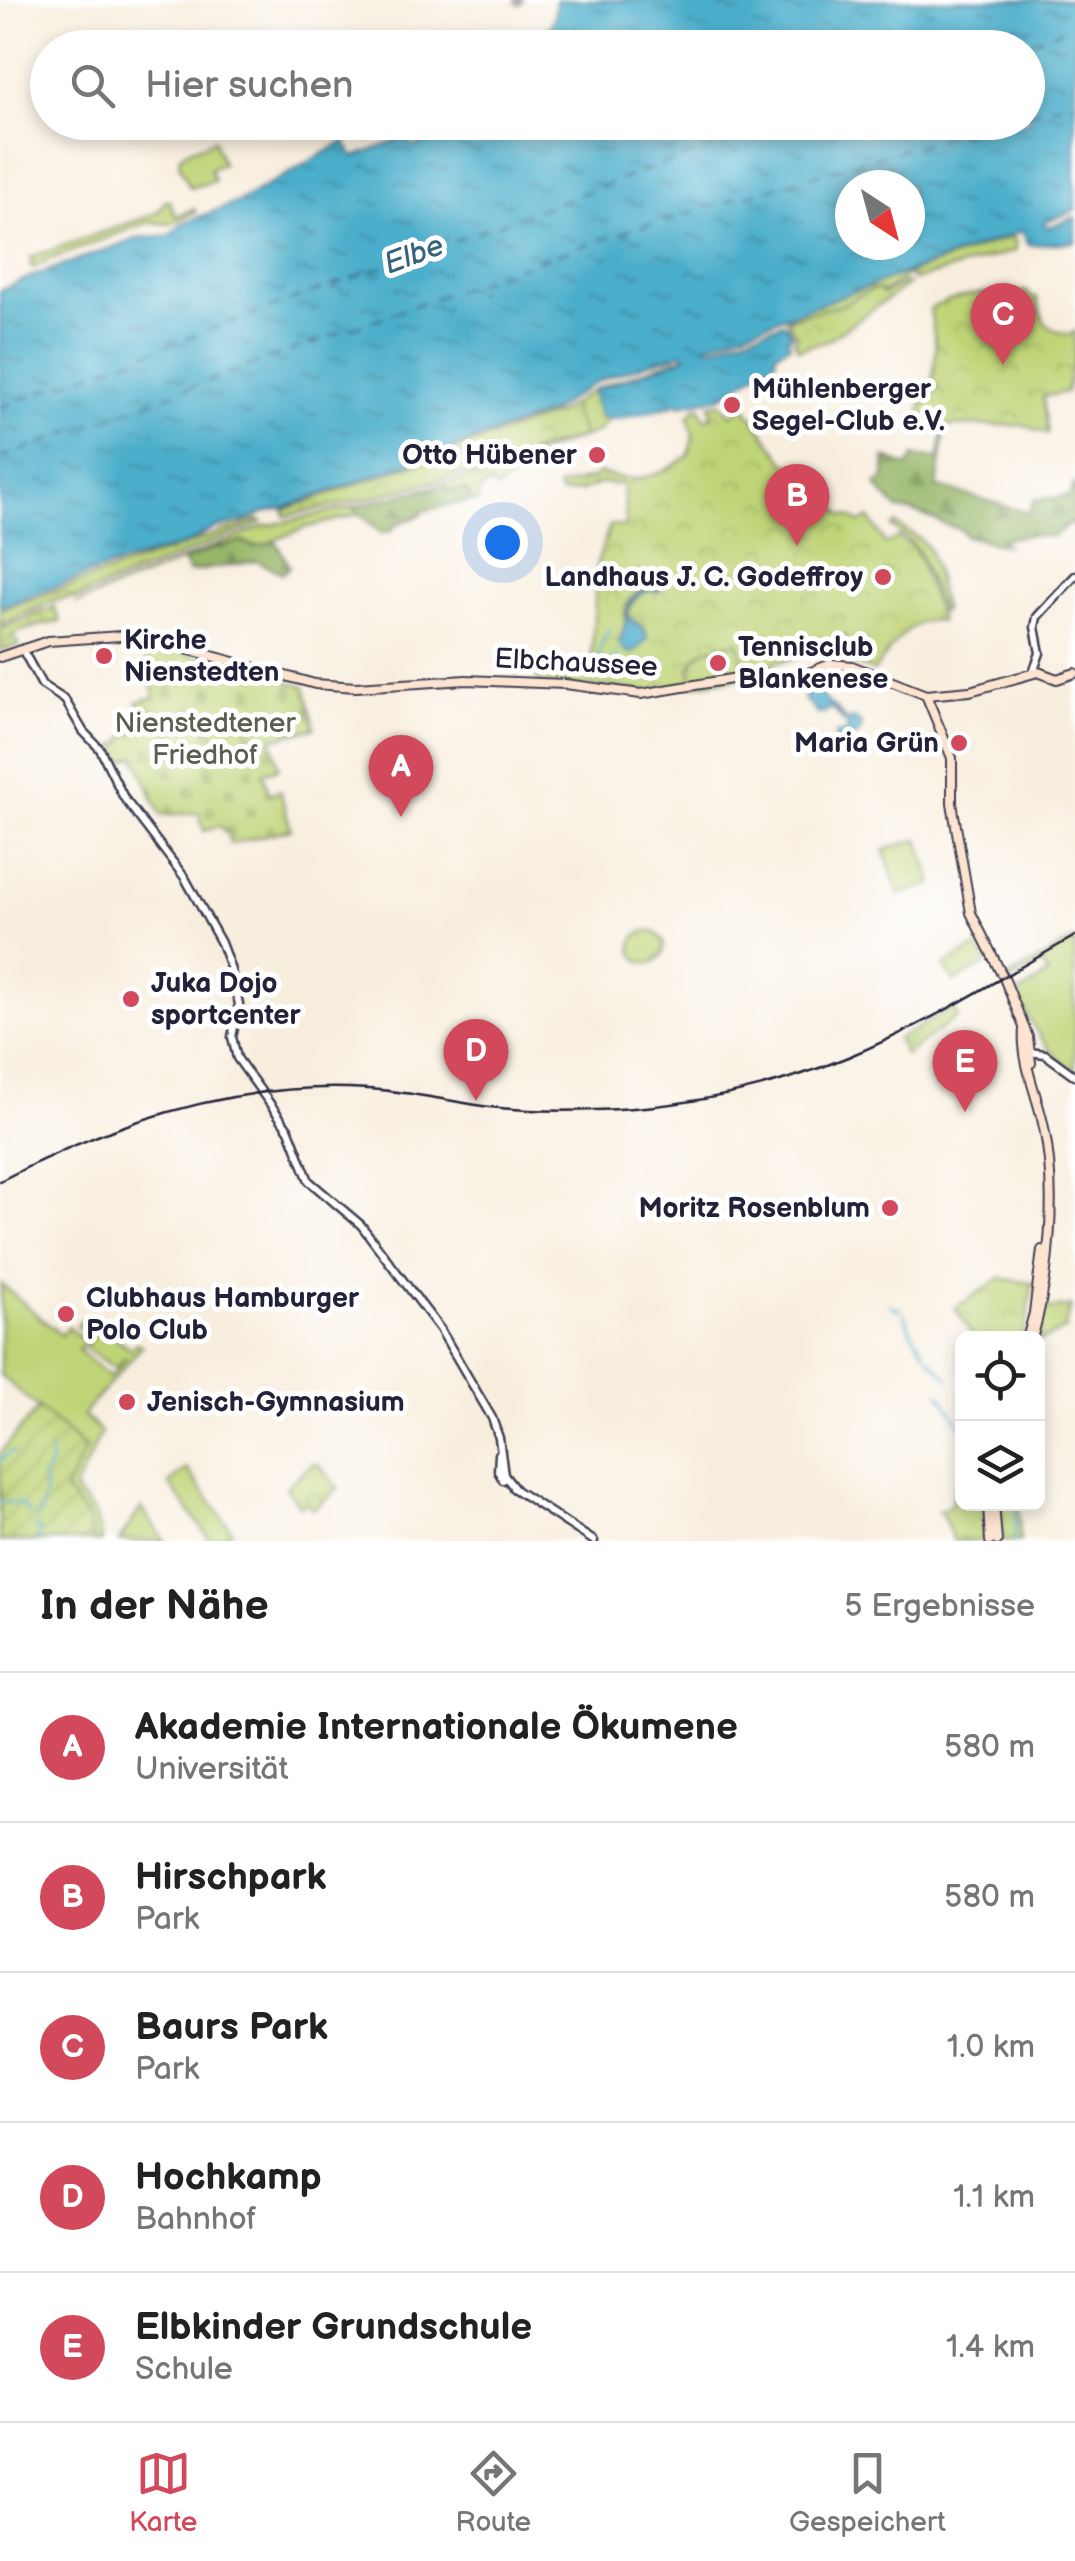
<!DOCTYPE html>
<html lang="de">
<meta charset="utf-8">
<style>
body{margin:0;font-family:"Balsamiq Sans",sans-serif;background:#f6f6f6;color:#222}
.controls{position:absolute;right:30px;bottom:30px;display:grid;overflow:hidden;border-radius:15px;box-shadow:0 5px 15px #0003}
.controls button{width:90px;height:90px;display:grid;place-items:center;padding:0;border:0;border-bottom:2px solid #e0e0e0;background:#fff;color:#222;font:50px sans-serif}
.compass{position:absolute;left:835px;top:170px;width:90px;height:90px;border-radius:50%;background:#fff;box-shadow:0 5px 15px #0003;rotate:144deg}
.you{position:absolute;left:502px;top:542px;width:35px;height:35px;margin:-25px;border:8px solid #fff;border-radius:50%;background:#1a73e8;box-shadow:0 0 0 15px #1a73e833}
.badge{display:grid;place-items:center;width:65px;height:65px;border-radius:50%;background:#d1495b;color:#fff;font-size:32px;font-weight:700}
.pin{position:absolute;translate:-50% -82px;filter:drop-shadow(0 2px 5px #0008)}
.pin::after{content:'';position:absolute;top:52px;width:35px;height:30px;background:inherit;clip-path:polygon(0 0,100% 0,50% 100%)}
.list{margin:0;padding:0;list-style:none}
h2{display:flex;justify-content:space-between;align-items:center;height:130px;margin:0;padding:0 40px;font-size:42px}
h2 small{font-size:32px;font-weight:400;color:#767676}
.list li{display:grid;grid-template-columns:65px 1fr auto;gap:30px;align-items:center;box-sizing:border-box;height:150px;padding:0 40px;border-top:2px solid #e0e0e0}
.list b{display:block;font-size:38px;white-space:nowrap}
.list p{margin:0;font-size:32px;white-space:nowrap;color:#767676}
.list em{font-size:32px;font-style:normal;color:#767676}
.icon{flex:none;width:55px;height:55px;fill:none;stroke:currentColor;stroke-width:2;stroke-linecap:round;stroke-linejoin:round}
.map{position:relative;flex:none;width:1075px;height:1541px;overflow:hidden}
.search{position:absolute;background:#fff;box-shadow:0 5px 15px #0003;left:30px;right:30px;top:30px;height:110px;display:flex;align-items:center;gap:25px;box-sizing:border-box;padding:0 35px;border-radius:55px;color:#767676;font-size:38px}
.sheet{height:880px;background:#fff}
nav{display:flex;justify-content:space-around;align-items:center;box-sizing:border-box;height:140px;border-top:2px solid #e0e0e0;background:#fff;font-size:28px;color:#767676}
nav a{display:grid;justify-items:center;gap:5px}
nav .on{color:#d1495b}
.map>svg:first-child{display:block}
.grass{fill:#bfd477;stroke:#707b59;stroke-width:2.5}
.forest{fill:url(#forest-firs);stroke:#5c6c52;stroke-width:2.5}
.cemetery{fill:url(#cemetery-stones);stroke:#707b59;stroke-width:2.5}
.park{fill:url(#park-crowns);stroke:#707b59;stroke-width:2.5;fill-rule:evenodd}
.garden{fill:url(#garden-furrows);stroke:#707b59;stroke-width:2.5}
.water{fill:url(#water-ripples);stroke:#376883;stroke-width:2.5;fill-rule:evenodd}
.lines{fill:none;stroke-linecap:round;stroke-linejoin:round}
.stream{stroke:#4caecb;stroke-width:2.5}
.ferry{stroke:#35617c;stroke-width:2.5;stroke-dasharray:12 10;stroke-linecap:butt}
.taxiway{stroke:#8d888c;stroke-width:9}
.tertiary-casing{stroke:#424153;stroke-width:11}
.secondary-casing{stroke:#424153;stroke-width:12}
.tertiary{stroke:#fff;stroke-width:6}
.secondary{stroke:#fde4d0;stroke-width:8}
.tram{stroke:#22223b;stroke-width:2.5}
.poi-dot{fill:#d1495b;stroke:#fff;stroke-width:4}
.labels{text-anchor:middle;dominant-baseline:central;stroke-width:10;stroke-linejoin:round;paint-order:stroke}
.poi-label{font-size:28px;font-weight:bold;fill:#22223b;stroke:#fff;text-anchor:start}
.street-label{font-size:28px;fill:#22223b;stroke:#fff}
.park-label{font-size:28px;fill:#596050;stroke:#fff}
.water-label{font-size:30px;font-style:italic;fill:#35617c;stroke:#fff}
</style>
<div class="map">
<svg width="1075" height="1541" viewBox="0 0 1075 1541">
<defs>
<pattern id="forest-firs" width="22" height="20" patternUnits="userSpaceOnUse" patternTransform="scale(2.5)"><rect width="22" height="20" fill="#97b668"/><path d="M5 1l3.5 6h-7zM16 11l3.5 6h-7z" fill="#7b9457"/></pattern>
<pattern id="cemetery-stones" width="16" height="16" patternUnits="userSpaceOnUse" patternTransform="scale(2.5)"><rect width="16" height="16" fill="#bfd477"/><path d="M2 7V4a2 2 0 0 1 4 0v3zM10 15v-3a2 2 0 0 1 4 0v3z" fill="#a4b668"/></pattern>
<pattern id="park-crowns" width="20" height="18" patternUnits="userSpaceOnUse" patternTransform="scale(2.5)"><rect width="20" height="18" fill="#bfd477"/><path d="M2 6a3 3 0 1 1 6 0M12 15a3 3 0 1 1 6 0" fill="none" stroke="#a4b668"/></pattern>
<pattern id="garden-furrows" width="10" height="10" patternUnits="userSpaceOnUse" patternTransform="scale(2.5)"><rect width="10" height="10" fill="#bfd477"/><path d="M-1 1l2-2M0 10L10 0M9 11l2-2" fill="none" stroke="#a4b668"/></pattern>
<pattern id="water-ripples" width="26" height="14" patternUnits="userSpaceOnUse" patternTransform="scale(2.5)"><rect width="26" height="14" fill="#4caecb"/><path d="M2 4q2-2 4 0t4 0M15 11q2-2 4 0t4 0" fill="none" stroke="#3f8da6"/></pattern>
</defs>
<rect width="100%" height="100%" fill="#fff"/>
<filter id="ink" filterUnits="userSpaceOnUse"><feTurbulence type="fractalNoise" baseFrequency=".01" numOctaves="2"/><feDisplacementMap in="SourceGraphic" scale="20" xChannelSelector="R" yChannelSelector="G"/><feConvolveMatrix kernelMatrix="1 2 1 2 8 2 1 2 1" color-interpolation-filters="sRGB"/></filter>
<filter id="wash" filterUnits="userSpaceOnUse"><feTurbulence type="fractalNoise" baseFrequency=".0048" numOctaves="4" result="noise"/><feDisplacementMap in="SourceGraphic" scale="40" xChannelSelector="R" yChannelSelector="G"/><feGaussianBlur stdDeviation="2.25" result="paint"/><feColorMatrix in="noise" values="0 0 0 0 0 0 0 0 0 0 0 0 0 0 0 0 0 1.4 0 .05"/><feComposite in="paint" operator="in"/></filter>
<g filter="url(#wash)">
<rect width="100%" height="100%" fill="#f8eede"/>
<g class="grass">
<path d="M214,140L223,164L210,169L214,181L190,188L179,164L180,156L187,151Z"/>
<path d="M169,200L176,216L194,209L196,212L170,224L149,222L51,259L33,268L30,264L32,263L31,257L152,215L160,210L165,201Z"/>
<path d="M911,270L912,272L882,293L880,290L873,289L841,305L787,319L790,314Z"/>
<path d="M678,358H684L593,390V397L600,418H609L598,432L525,458L533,451L583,437L571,405L594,389Z"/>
<path d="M537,456L540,469L511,478L497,490L491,484C481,487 479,493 477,503L470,500L469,493C460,492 447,494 445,484L465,479L473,474L479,479L483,477V471Z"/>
<path d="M353,507L360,514L304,528L261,546C254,547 252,544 245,543C237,542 232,546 225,549L219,546L75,604L261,527Z"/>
<path d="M896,524C907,532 921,537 928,548C936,559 938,594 944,610L941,613L920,554L910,541L892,527Z"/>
<path d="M738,642L746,677L694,685C693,680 690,674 690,669C691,647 723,646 738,642Z"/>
<path d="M919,839L933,884L899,895L884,850Z"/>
<path d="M1075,940V1071C1047,1054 1031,1024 1017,995L1048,974L1042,964L1010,981L1008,977Z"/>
<path d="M978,947L987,964L954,982L944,965Z"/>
<path d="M1,1284L61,1335L68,1327L85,1341L78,1350L110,1377L126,1357L115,1368L85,1348L92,1338L77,1326L82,1320L97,1331L100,1328L114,1339L116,1338L131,1349L136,1343L142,1346L83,1415L101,1433L74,1490L95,1514L102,1541H93L86,1517L65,1490L85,1448L0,1375Z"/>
<path d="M1071,1307L1065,1325L1067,1329L1038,1342L1045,1309Z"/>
<path d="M187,1469L232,1531L218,1541H211L169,1483Z"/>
<path d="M1001,1504H1019L1020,1541H1003Z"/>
<path d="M141,1508L165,1541H119Z"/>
</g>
<g class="forest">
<path d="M943,431H945L937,488L950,490L1029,513L1034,500L1069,496L1075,482V526L1070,524L1052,537L1029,535L1000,539L1005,545L966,536L960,529C939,526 921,509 899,510C891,501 882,496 876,485L885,477V457L908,467L914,456L939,459Z"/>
<path d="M445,484L449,491L465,490L469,493L470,501L422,511V515L399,523L390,531L381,533L353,507Z"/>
<path d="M241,541L254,547L276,542L290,567L282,573L257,561L189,572L183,561L221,545L220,548Z"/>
</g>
<path class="cemetery" d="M142,641L305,686L315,728L272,739L279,768L263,773L269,793L280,791L291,829L230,844L227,833L220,826L204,831L199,813L161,815L135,756L121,762L115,746L124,742L123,738L132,734L131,729L142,725L137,702L155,697Z"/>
<g class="park">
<path d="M1010,237L1015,239V251L914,280L909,276L912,272Z"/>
<path d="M903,283L909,284L828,340L798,349L794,340L797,337L787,319L841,305L873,289H878L883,294Z"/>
<path d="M1026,291L1032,298L1037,297C1041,321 1044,329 1070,335L1075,331V356L1066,392L1043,397L1048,433L1035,430L1026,425L933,426L924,419L920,411L922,409L921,402L925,404L938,388L933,381L936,347L930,309C949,297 981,292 1003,293C1012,293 1017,295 1026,291Z"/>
<path d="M721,403L731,415L744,406L786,463L796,468H804C807,483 818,500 829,509L837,508L842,515L852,517L860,523L869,518L886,544L898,537L913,547L919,558L940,621C908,616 892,648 874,671L847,662L845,635L808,648L809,654L773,663L771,674L745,673L738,642L704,650L693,661L694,665L690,668L693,682L652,691L538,683L537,676L545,675L544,669L591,670L597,563L610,525L625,527L626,522L623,485L602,483L581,491L560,494L558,487L593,478L599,473C632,485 662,477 689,455L693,435L688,416L693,413V409L700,407L704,418L712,417L710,405ZM665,579L657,591C641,589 627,601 629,618L644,627L648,638L635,652L628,653C619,640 624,635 625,621C626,618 624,615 625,612C627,597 642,587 656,590Z"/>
<path d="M571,405L583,437L533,451L525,458L467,473L350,503L285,516L284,510L557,413Z"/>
<path d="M257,520L262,522L74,599L72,597L51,602L0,625V610Z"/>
<path d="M54,607L60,622C43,624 28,627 13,635L19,646L0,650V629Z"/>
<circle cx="648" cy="947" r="16"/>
<path d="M1000,1278L1033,1283L1028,1316L1022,1338H974L955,1308Z"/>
<path d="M312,1464H318L338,1489L313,1509L307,1502L300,1506L286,1487Z"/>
<path d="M962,1474V1504H984V1541H954L942,1514L938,1512L950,1506L959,1475Z"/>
</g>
<g class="garden">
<path d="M953,1008L958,1017L905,1055L897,1039Z"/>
<path d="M38,1408L85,1448L65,1490L87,1517L93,1541H0V1453Z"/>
</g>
<g class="water">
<path d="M556,0H1075V211L1046,221L1044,224L1048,227L1075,217V242L1030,245L1026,242L1023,231L709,344L707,346L709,348L783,323L787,325L792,335L788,337L790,345L776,353V360L719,398L679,405L678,403L668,407L618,419L600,418L593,397V390L683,358L686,355L681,353C657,362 612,373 591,385C578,394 565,402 552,412L284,508L269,511L246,521L214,529L186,544L101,570L0,607V290L30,277L138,238L171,235L181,224L238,202L345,141L354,157L406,137L409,144L419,146L424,137L463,123L1028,122V48L537,47L554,19ZM850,185H910V245H850Z"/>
<path d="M668,577L671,580L656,592L649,590C637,596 627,603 629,618L643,627L648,638L635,652L628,653L619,642C621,636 624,630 625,624C629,605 630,586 656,590Z"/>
<path d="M812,687L821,692C825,702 827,701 834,707C844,715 841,722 856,719L861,724L860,732C850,740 849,749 835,740L836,734L845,732L849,727C842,722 837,712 830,708L824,713L818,714L805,700V693Z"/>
</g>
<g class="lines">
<g class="stream">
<path d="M595,672L605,666L620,651"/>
<path d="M594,677L603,638L611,629"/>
<path d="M890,1305L899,1310L901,1308"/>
<path d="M904,1314L911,1331L925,1353"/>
<path d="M928,1357L950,1380"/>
<path d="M940,1394L962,1427"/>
<path d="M0,1461L10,1452L15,1453"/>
<path d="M0,1501L22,1505L29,1514"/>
<path d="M42,1510L45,1487L41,1479L50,1466V1452"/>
<path d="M36,1520L41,1512"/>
<path d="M35,1526L41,1532L38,1541"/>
<path d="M1014,1541L1016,1504"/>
</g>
<g class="ferry">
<path d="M1011,48L1075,26"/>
<path d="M1028,113L1075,101"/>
<path d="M0,407L663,164L787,122"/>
<path d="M0,459L110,417L517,268L627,231L996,122"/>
</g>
<path class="taxiway" d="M519,0V1"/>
</g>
</g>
<g filter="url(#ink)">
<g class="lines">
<defs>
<g id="tertiary">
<path d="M22,649L42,685L65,700L83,731L100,749L124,798L185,878L221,943L230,967L239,1004L232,1037L237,1058L289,1130L309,1181L361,1225L440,1329L492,1418L499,1438L504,1475L515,1489"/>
<path d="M1033,673L1040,653L1035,627L1037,617L1075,576"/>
<path d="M1029,1052L1045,1054L1075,1076"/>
<path d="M499,1454L498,1471L503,1480"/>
<path d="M513,1488L594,1541"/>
</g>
<g id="secondary">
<path d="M0,657L48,641L135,635L315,684L356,687L466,680L565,684L641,694L743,677L795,678L831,664L852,666L926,695L970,691L1038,672L1057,679L1075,673"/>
<path d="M926,695L952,758V803L971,913L1001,973"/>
<path d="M1004,978L1028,1037L1031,1063"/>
<path d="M1024,1029C1021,1063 1038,1096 1044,1128C1057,1190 1050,1278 1032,1339"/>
<path d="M1027,1339L1034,1313L1042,1250"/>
<path d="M988,1504L990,1541"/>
<path d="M994,1504L997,1541"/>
</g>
</defs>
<use href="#tertiary" class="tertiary-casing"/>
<use href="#secondary" class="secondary-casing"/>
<use href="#tertiary" class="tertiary"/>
<use href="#secondary" class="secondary"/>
<path class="tram" d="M0,1181C107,1124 225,1085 348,1088C396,1089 443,1100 490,1107C534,1112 590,1111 634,1108C707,1102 780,1085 848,1057C927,1025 1000,978 1075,936"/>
</g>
</g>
<g class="poi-dot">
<circle cx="732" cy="405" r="10"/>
<circle cx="597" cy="455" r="10"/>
<circle cx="883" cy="577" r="10"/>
<circle cx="104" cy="656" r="10"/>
<circle cx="718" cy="663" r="10"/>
<circle cx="959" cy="743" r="10"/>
<circle cx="131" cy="999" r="10"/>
<circle cx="890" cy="1208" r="10"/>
<circle cx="66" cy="1314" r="10"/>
<circle cx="127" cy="1402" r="10"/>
</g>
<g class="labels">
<g class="poi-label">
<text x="752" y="389">Mühlenberger<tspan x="752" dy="32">Segel-Club e.V.</tspan></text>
<text x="577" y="455" text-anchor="end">Otto Hübener</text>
<text x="863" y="577" text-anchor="end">Landhaus J. C. Godeffroy</text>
<text x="124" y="640">Kirche<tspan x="124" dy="32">Nienstedten</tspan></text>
<text x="738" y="647">Tennisclub<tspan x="738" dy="32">Blankenese</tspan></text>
<text x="939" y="743" text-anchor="end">Maria Grün</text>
<text x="151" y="983">Juka Dojo<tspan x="151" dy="32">sportcenter</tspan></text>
<text x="870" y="1208" text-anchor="end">Moritz Rosenblum</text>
<text x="86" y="1298">Clubhaus Hamburger<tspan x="86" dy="32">Polo Club</tspan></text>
<text x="147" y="1402">Jenisch-Gymnasium</text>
</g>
<g class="street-label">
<text transform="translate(576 663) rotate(3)">Elbchaussee</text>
</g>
<g class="park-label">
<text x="205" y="723">Nienstedtener<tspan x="205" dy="32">Friedhof</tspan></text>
</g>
<g class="water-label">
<text transform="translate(414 255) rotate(-20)">Elbe</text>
</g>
</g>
</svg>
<div class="controls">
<button><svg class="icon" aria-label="locate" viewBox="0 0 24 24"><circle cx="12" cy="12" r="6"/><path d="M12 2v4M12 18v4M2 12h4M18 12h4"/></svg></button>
<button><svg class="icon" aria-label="layers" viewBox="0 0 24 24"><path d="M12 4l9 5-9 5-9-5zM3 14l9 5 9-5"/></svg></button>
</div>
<svg class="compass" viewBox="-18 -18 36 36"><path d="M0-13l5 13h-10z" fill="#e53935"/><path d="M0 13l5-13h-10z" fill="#767676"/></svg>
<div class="you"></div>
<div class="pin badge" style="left:401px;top:817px">A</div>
<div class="pin badge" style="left:797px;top:546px">B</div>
<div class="pin badge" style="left:1003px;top:365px">C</div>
<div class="pin badge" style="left:476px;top:1101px">D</div>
<div class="pin badge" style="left:965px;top:1112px">E</div>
<div class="search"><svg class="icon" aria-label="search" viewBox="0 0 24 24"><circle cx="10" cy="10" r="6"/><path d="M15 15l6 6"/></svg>Hier suchen</div>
</div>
<section class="sheet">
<h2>In der Nähe<small>5 Ergebnisse</small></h2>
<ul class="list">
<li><span class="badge">A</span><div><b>Akademie Internationale Ökumene</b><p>Universität</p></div><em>580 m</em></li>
<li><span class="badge">B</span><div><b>Hirschpark</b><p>Park</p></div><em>580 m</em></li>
<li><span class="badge">C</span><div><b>Baurs Park</b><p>Park</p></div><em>1.0 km</em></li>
<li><span class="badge">D</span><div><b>Hochkamp</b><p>Bahnhof</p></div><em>1.1 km</em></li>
<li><span class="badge">E</span><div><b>Elbkinder Grundschule</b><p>Schule</p></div><em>1.4 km</em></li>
</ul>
</section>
<nav>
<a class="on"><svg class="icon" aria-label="map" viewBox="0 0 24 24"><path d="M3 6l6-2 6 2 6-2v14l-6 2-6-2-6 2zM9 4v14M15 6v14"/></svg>Karte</a>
<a><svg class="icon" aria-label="directions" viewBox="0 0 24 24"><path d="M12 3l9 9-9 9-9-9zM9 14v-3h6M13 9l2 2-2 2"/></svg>Route</a>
<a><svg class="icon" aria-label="saved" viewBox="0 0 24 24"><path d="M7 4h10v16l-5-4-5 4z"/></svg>Gespeichert</a>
</nav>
